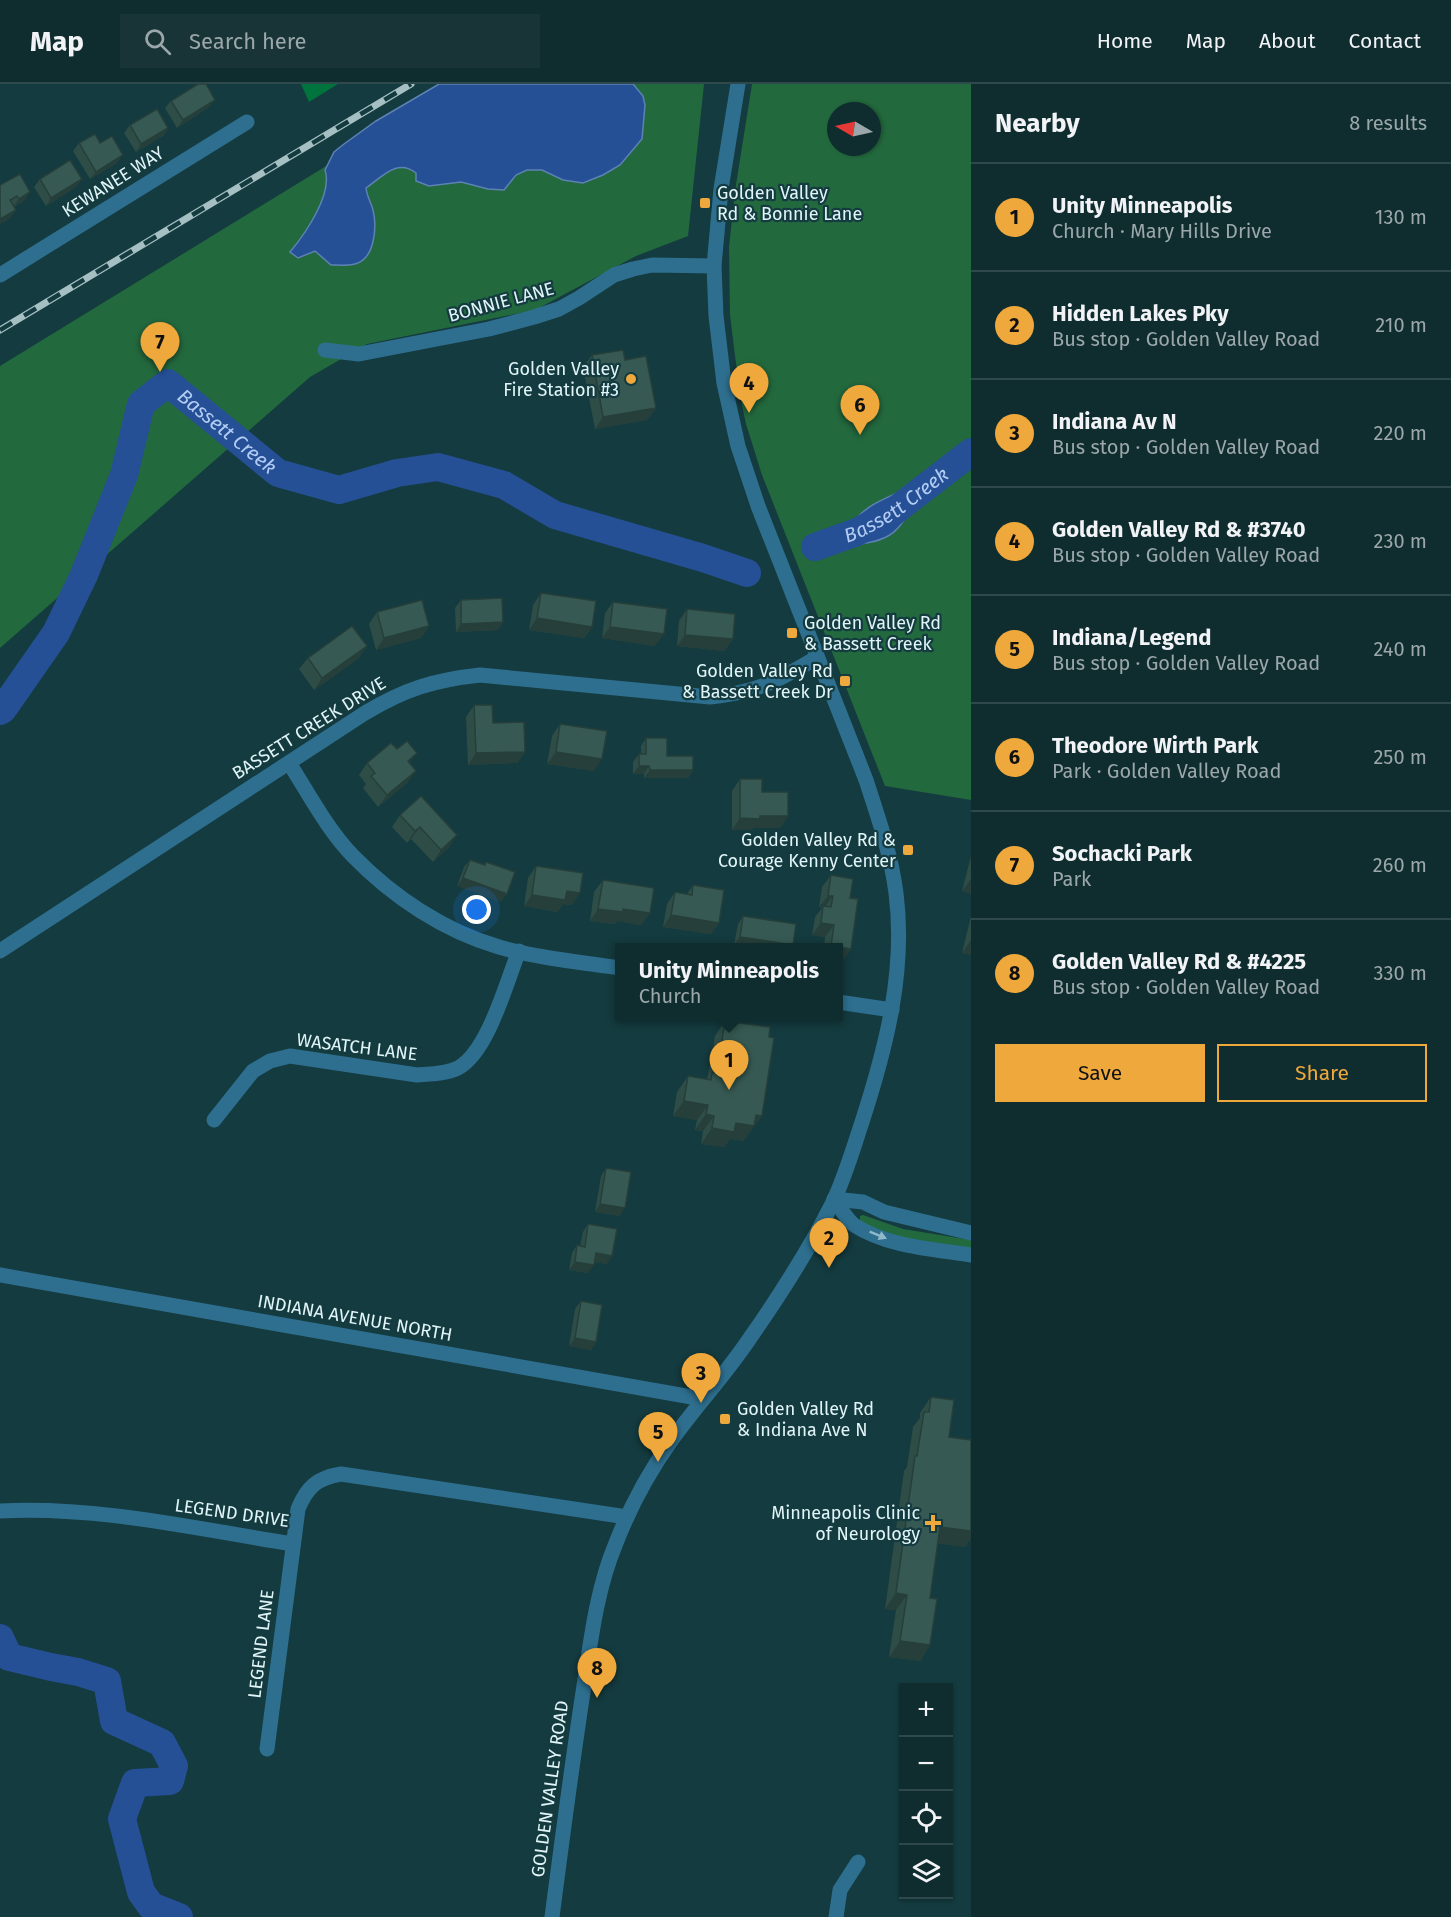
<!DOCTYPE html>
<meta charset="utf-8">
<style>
body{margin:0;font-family:"Fira Sans",sans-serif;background:#183437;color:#f1f3f6}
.controls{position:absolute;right:18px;bottom:18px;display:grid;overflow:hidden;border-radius:0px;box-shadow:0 2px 4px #0004}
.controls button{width:54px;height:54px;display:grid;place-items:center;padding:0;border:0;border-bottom:2px solid #2f484b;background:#0f2c2f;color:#f1f3f6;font:30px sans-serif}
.compass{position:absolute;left:827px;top:18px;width:54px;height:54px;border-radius:50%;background:#0f2c2f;box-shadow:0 2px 4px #0004;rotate:279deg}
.you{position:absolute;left:477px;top:826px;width:21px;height:21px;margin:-15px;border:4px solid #fff;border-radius:50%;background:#1a73e8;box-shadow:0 0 0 9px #1a73e833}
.badge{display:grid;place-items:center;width:39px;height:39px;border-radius:50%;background:#eea83c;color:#111;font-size:20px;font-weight:700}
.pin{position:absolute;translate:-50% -50px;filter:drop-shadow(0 2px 3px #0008)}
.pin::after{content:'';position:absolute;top:32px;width:21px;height:18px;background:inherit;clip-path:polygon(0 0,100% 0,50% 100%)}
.popup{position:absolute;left:615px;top:859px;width:228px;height:78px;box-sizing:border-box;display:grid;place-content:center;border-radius:0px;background:#0f2c2f;filter:drop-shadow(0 2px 4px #0005);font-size:20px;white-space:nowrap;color:#9ba7aa}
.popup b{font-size:22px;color:#f1f3f6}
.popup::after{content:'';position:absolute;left:50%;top:100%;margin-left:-12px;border:12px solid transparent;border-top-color:#0f2c2f}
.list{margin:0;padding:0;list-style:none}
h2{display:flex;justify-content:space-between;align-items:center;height:78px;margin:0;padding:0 24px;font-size:26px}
h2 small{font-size:20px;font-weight:400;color:#9ba7aa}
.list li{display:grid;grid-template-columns:39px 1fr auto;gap:18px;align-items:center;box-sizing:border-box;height:108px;padding:0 24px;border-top:2px solid #2f484b}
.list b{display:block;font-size:22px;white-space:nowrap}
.list p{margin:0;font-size:20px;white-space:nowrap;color:#9ba7aa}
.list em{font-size:20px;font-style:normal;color:#9ba7aa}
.actions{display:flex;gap:12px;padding:18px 24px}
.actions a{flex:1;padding:14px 0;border:2px solid #eea83c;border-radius:0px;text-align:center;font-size:21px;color:#eea83c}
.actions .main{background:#eea83c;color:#111}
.icon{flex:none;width:33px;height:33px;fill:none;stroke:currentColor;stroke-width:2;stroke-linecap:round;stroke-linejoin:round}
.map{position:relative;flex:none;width:971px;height:1833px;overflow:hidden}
header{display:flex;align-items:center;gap:36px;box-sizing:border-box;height:84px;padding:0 30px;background:#0f2c2f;border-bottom:2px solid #2f484b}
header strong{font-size:28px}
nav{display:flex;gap:33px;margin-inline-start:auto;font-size:21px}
.search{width:420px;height:54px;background:#183437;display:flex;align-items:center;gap:15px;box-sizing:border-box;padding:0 21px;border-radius:0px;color:#9ba7aa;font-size:22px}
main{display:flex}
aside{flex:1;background:#0f2c2f}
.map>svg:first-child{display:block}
.green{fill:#23693e;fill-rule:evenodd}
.forest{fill:#01733c}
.water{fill:#255096;stroke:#5d82b3;stroke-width:1.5}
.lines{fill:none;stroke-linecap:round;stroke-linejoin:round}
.river{stroke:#255096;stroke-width:28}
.minor{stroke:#2e6f8f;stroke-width:15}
.rail-casing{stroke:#a5bfc2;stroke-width:7}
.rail{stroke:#143b3f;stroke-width:4.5;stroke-dasharray:14;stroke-linecap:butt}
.wall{fill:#2e4d47}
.shaded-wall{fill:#263f3a}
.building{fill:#365a53;stroke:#263f3a;stroke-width:1.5}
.oneway{fill:#90b9c9}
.poi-dot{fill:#eea83c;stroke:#143b3f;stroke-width:2}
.labels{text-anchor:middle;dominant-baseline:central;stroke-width:4.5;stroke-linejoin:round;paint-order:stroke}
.street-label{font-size:18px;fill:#e1f5f8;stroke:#143b3f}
.poi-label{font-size:18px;fill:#e1f5f8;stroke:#143b3f;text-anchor:end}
.water-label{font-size:20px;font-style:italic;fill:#b3ccf4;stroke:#143b3f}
</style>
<header>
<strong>Map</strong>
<div class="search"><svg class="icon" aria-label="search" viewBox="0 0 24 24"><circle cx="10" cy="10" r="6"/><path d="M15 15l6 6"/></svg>Search here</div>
<nav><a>Home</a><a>Map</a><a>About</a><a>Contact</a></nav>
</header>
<main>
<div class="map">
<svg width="971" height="1833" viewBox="0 0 971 1833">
<rect width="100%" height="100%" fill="#143b3f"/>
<g class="green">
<path d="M460,0H704L688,152L636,172L535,226L367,260L310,293L0,564V282Z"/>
<path d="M752,0H971V716L885,702L762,391L746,340L740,312L730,231L729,163L735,107ZM836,27H872V63H836Z"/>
<path d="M863,1131L903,1145L971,1156V1166L899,1154L881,1148L860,1137V1132Z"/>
</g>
<path class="forest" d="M301,0H338L309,18Z"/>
<g class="water">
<path d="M439,0H633L643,12L645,21L642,55L620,81L603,91L583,99L563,96L542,86H527L516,91L504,106L488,105L461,98L429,102L416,97V89C397,74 382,93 366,104C367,113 371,118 373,126C377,143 375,175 355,180C347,182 338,181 331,181L315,167L298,174L290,168C305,150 333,110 325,86L334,68L344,60L376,37Z"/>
<path d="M971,361V382C961,394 954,392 941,398C934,401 927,408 921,413L915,405L933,392L945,373Z"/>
<path d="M906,405L916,420C907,430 901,445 888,452C869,463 839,459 818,469L812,457L831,445L853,439C865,421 887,414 906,405Z"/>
</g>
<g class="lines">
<g class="river">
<path id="s1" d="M815,463L857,448L892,429L971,368"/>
<path id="s2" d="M0,627L3,625L56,549L84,491L124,391L141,320L168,299L278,389L339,406L397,389L438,383L504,401L555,431L703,474L747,489"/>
<path d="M0,1554L9,1573L51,1583L78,1588L107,1597L114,1637L162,1659L174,1682L170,1697L135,1699L122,1735L141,1808L151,1822L179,1833"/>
</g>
<g class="minor">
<path d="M0,191L247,38"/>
<path d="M325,266L359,270L489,245L534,233L559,225L579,214L614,191L633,185L652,181L714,182"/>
<path d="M289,679C309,710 327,745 353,772C393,813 444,847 499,863C538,874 579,878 620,884"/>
<path d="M0,867L365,629C405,605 434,596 480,591L710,613C757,608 776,598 816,574"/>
<path d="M838,918L892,926"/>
<path d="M214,1036L253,987L270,977L290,972L417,991C430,990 446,990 458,984C488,968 506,899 519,867"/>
<path d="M834,1115C840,1123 846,1135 854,1141C888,1163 933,1165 971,1171"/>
<path d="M834,1115L863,1118L884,1128L971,1149"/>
<path d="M0,1191L703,1315"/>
<path d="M0,1427C99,1422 197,1445 293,1460"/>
<path d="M267,1665L298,1425C307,1403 317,1394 341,1390L627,1433"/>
<path d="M552,1833C562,1756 572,1679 584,1602C591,1554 597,1504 616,1459C630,1423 649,1388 671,1357C696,1322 726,1290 750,1254C780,1211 809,1166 833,1118C845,1093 853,1065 862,1038C886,964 906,887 896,809C891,770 878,733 866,696L758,422L738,362L724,299L716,232L714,182L721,105L738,0"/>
<path d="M836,1833L840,1806L858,1778"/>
</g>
<defs>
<path id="rail" d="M0,246L411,0"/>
</defs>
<use href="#rail" class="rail-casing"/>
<use href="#rail" class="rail"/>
</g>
<g class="wall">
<path d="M171,17L209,23L177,44L165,24Z"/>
<path d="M130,41L168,44L163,52L136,68L124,49Z"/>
<path d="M79,59L117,79L90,95L73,67Z"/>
<path d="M40,95L76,103L46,122L34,103Z"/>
<path d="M0,101L25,116L14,123L10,134L0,140Z"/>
<path d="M592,271L625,276L656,324L647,336L595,345L583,283Z"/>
<path d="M541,509L592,543L584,554L529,546L533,521Z"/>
<path d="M461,516L503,538L498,546L456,548L455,524Z"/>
<path d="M613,518L655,562L602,554L605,529Z"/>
<path d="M687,525L733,555L724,567L677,562L679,537Z"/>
<path d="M377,528L429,542L421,554L376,566L369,540Z"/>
<path d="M308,574H359L314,606L299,585Z"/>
<path d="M474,621L525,668L517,679L468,681L466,633Z"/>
<path d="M560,640L594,687L547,680L552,652Z"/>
<path d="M646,654L667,672L693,686L688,694H644V690H633V678L639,670H641V662Z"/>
<path d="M367,679H410L408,698L378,723L363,704L366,700L359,691Z"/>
<path d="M740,695L762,708L788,732L780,744H753L752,746H732V707Z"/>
<path d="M400,731L449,763L433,778L411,755L407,759L392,743Z"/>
<path d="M971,772V810L962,807Z"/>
<path d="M470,776L484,781L486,778L501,818L457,802L464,783Z"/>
<path d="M536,782L572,821L563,820L557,828L524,822L528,794Z"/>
<path d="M831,791L850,814L843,877L838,876V864H824L825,853L812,851L815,833L822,824L819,823L822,803Z"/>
<path d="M603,796L650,829L641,841L617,837L615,840L590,837L594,808Z"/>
<path d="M693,801L719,839L711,850L663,843L667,820L675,808L687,810Z"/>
<path d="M743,832L793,861L791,864H753L734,861L738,840Z"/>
<path d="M971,832V871L962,869Z"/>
<path d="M725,937L769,953L762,1032L743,1057L730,1055L724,1063L701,1060L703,1047L695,1046L697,1036L673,1032L677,1008L688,992L707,996L715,952Z"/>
<path d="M606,1084L620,1132L595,1128L601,1092Z"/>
<path d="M588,1140L612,1172L607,1180L594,1178L588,1189L569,1186L572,1169L577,1161L580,1162L583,1148Z"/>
<path d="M581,1217L596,1258L591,1266L569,1262L575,1225Z"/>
<path d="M931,1313L949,1353L971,1356V1454L965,1463L937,1459L930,1514V1561L920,1577L889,1573L896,1526L885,1525L904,1387L907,1383L913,1343L920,1334V1329Z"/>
</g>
<g class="shaded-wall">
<path d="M215,16L209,23L177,44L183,36Z"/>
<path d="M168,44L163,52L136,68L141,60Z"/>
<path d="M123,71L117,79L90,95L96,88Z"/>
<path d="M82,95L76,103L46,122L51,114Z"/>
<path d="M30,108L25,116L13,123L19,115Z"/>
<path d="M16,126L10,134L0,140V135Z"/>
<path d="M656,324L647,336L595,345L603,333Z"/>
<path d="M537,534L592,543L584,554L529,546Z"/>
<path d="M503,538L498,546L456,548L461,540Z"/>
<path d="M429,542L421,554L376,566L384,554Z"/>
<path d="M610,543L664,550L655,562L602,554Z"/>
<path d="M685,551L733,555L724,567L677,562Z"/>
<path d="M367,562L359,574L314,606L322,594Z"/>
<path d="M525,668L517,679L468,681L476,669Z"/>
<path d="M556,668L602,675L594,687L547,680Z"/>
<path d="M417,669L408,681V677Z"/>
<path d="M639,682H649L644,690H633Z"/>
<path d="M650,686H693L688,694H644Z"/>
<path d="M416,687L408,698L378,723L387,711Z"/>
<path d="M760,732H788L780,744H753L752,746H732L740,734Z"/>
<path d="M420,743L411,755L407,759L415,747Z"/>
<path d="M457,751L449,763L433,778L441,766Z"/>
<path d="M463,794L507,810L501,818L457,802Z"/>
<path d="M971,795V810L962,807Z"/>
<path d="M567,807L580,809L572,821L563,820L557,828L524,822L532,811Z"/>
<path d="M828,812H833L824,824L823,822L822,824L819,823Z"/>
<path d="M598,825H623L650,829L641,841L617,837L615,840L590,837Z"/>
<path d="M671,831L719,839L711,850L663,843Z"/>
<path d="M821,839L834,841L825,853L812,851Z"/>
<path d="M740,853L793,861L791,864H753L734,861Z"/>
<path d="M971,856V871L962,869Z"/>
<path d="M831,862L851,865L843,877L838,876V864H829Z"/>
<path d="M684,1017L708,1021L697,1036L673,1032Z"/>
<path d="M706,1030L714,1032L703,1047L695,1046Z"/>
<path d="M756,1031L762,1032L743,1057L730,1055L724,1063L701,1060L712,1044Z"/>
<path d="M600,1120L625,1124L620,1132L595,1128Z"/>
<path d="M596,1169L612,1172L607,1180L590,1177Z"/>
<path d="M575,1178L594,1181L588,1189L569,1186Z"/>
<path d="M575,1254L596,1258L591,1266L569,1262Z"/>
<path d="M940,1443L971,1447V1454L965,1463L929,1458Z"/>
<path d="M896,1509L907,1511L896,1526L885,1525Z"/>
<path d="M900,1557L930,1561L920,1577L889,1573Z"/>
</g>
<g class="building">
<path d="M198,0H206L215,16L183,36L171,17Z"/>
<path d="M157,25L168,44L141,60L130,41Z"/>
<path d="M95,50L100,59L112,52L123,71L96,88L79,59Z"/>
<path d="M70,76L82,95L51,114L40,95Z"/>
<path d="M20,90L30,108L19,115L17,112L10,116L16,126L0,135V101Z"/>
<path d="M623,266L625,276L646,272L656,324L603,333L592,271Z"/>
<path d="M541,509L596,517L592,543L537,534Z"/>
<path d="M502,514L503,538L461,540V516Z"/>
<path d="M422,516L429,542L384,554L377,528Z"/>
<path d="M613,518L667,525L664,550L610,543Z"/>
<path d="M687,525L735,530L733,555L685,551Z"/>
<path d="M352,542L367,562L322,594L308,574Z"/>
<path d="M474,621H492L493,639L524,638L525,668L476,669Z"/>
<path d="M560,640L607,647L602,675L556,668Z"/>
<path d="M646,654H667V672H693V686H650L649,682H639V670H646Z"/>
<path d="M407,657L417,669L408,677L416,687L387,711L371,692L375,689L367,679L391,659L397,665Z"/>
<path d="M740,695H762V708H788V732H760V735L740,734Z"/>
<path d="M421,712L457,751L441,766L420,743L415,747L400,731Z"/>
<path d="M470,776L485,781L486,778L515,788L507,810L463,794Z"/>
<path d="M536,782L583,789L580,809L567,807L565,816L532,811Z"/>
<path d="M831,791L853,795L850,814L858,815L851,865L831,862L834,841L821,839L823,822L831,823L833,812H828Z"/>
<path d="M603,796L654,804L650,829L623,825V828L598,825Z"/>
<path d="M693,801L724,806L719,839L671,831L675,808L692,811Z"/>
<path d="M743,832L796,840L793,861L740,853Z"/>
<path d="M725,937L770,943L769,953L774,954L762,1032L756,1031L754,1042L736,1039L734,1048L712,1044L714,1032L706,1030L708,1021L684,1017L688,992L711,996L712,989H717Z"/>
<path d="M606,1084L631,1088L625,1124L600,1120Z"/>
<path d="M588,1140L617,1145L612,1172L596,1169L594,1181L575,1178L577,1161L585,1163Z"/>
<path d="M581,1217L602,1221L596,1258L575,1254Z"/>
<path d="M931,1313L954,1316L949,1353L971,1356V1447L940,1443L930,1514L937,1515L930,1561L900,1557L907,1511L896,1509L915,1372H917L924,1328H929Z"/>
</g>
<defs><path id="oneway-solid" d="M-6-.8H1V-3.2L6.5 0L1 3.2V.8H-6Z" transform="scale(1.5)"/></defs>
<use class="oneway" href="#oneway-solid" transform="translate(878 1151) rotate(22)"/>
<g class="poi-dot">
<rect x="699" y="113" width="12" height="12" rx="3"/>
<circle cx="631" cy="295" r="6"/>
<rect x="786" y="543" width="12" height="12" rx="3"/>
<rect x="839" y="591" width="12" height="12" rx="3"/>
<rect x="902" y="760" width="12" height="12" rx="3"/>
<rect x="719" y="1329" width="12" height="12" rx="3"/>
<path d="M930 1430h6v6h6v6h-6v6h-6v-6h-6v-6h6z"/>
</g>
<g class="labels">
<g class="street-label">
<text transform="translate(113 98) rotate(-32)">KEWANEE WAY</text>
<text transform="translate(501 218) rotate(-15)">BONNIE LANE</text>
<text transform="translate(309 644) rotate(-32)">BASSETT CREEK DRIVE</text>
<text transform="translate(357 963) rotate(7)">WASATCH LANE</text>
<text transform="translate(355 1234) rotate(10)">INDIANA AVENUE NORTH</text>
<text transform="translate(232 1429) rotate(8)">LEGEND DRIVE</text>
<text transform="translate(261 1560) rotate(-83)">LEGEND LANE</text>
<text transform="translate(550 1705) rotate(-82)">GOLDEN VALLEY ROAD</text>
</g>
<g class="poi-label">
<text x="717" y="109" text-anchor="start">Golden Valley<tspan x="717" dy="21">Rd &amp; Bonnie Lane</tspan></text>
<text x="619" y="285">Golden Valley<tspan x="619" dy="21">Fire Station #3</tspan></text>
<text x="804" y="539" text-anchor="start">Golden Valley Rd<tspan x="804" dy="21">&amp; Bassett Creek</tspan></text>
<text x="833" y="587">Golden Valley Rd<tspan x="833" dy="21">&amp; Bassett Creek Dr</tspan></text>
<text x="896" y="756">Golden Valley Rd &amp;<tspan x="896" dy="21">Courage Kenny Center</tspan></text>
<text x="737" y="1325" text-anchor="start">Golden Valley Rd<tspan x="737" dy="21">&amp; Indiana Ave N</tspan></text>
<text x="920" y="1429">Minneapolis Clinic<tspan x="920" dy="21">of Neurology</tspan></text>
</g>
<g class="water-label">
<text stroke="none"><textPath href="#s2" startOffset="452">Bassett Creek</textPath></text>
<text stroke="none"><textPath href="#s1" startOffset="92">Bassett Creek</textPath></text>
</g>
</g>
</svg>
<div class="controls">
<button>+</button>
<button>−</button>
<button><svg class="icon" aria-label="locate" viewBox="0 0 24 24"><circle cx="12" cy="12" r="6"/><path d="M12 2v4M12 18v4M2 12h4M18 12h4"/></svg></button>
<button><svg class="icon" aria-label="layers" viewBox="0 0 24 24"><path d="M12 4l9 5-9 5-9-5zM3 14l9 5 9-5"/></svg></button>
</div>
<svg class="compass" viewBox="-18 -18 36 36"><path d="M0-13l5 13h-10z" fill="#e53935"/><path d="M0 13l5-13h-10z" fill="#9ba7aa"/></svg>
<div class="you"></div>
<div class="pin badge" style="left:729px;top:1006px">1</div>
<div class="popup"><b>Unity Minneapolis</b>Church</div>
<div class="pin badge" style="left:829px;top:1184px">2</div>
<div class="pin badge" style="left:701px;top:1319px">3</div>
<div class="pin badge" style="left:749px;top:329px">4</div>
<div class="pin badge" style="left:658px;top:1378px">5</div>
<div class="pin badge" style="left:860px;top:351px">6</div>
<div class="pin badge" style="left:160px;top:288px">7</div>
<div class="pin badge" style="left:597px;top:1614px">8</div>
</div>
<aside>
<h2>Nearby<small>8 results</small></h2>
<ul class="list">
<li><span class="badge">1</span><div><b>Unity Minneapolis</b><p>Church · Mary Hills Drive</p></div><em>130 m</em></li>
<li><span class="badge">2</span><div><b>Hidden Lakes Pky</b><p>Bus stop · Golden Valley Road</p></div><em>210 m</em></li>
<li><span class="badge">3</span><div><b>Indiana Av N</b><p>Bus stop · Golden Valley Road</p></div><em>220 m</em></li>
<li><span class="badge">4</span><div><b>Golden Valley Rd &amp; #3740</b><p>Bus stop · Golden Valley Road</p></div><em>230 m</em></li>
<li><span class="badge">5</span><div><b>Indiana/Legend</b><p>Bus stop · Golden Valley Road</p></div><em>240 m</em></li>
<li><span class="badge">6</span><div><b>Theodore Wirth Park</b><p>Park · Golden Valley Road</p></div><em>250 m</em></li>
<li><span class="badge">7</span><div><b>Sochacki Park</b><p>Park</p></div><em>260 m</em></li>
<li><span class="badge">8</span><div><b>Golden Valley Rd &amp; #4225</b><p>Bus stop · Golden Valley Road</p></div><em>330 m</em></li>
</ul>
<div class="actions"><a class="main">Save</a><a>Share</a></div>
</aside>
</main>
